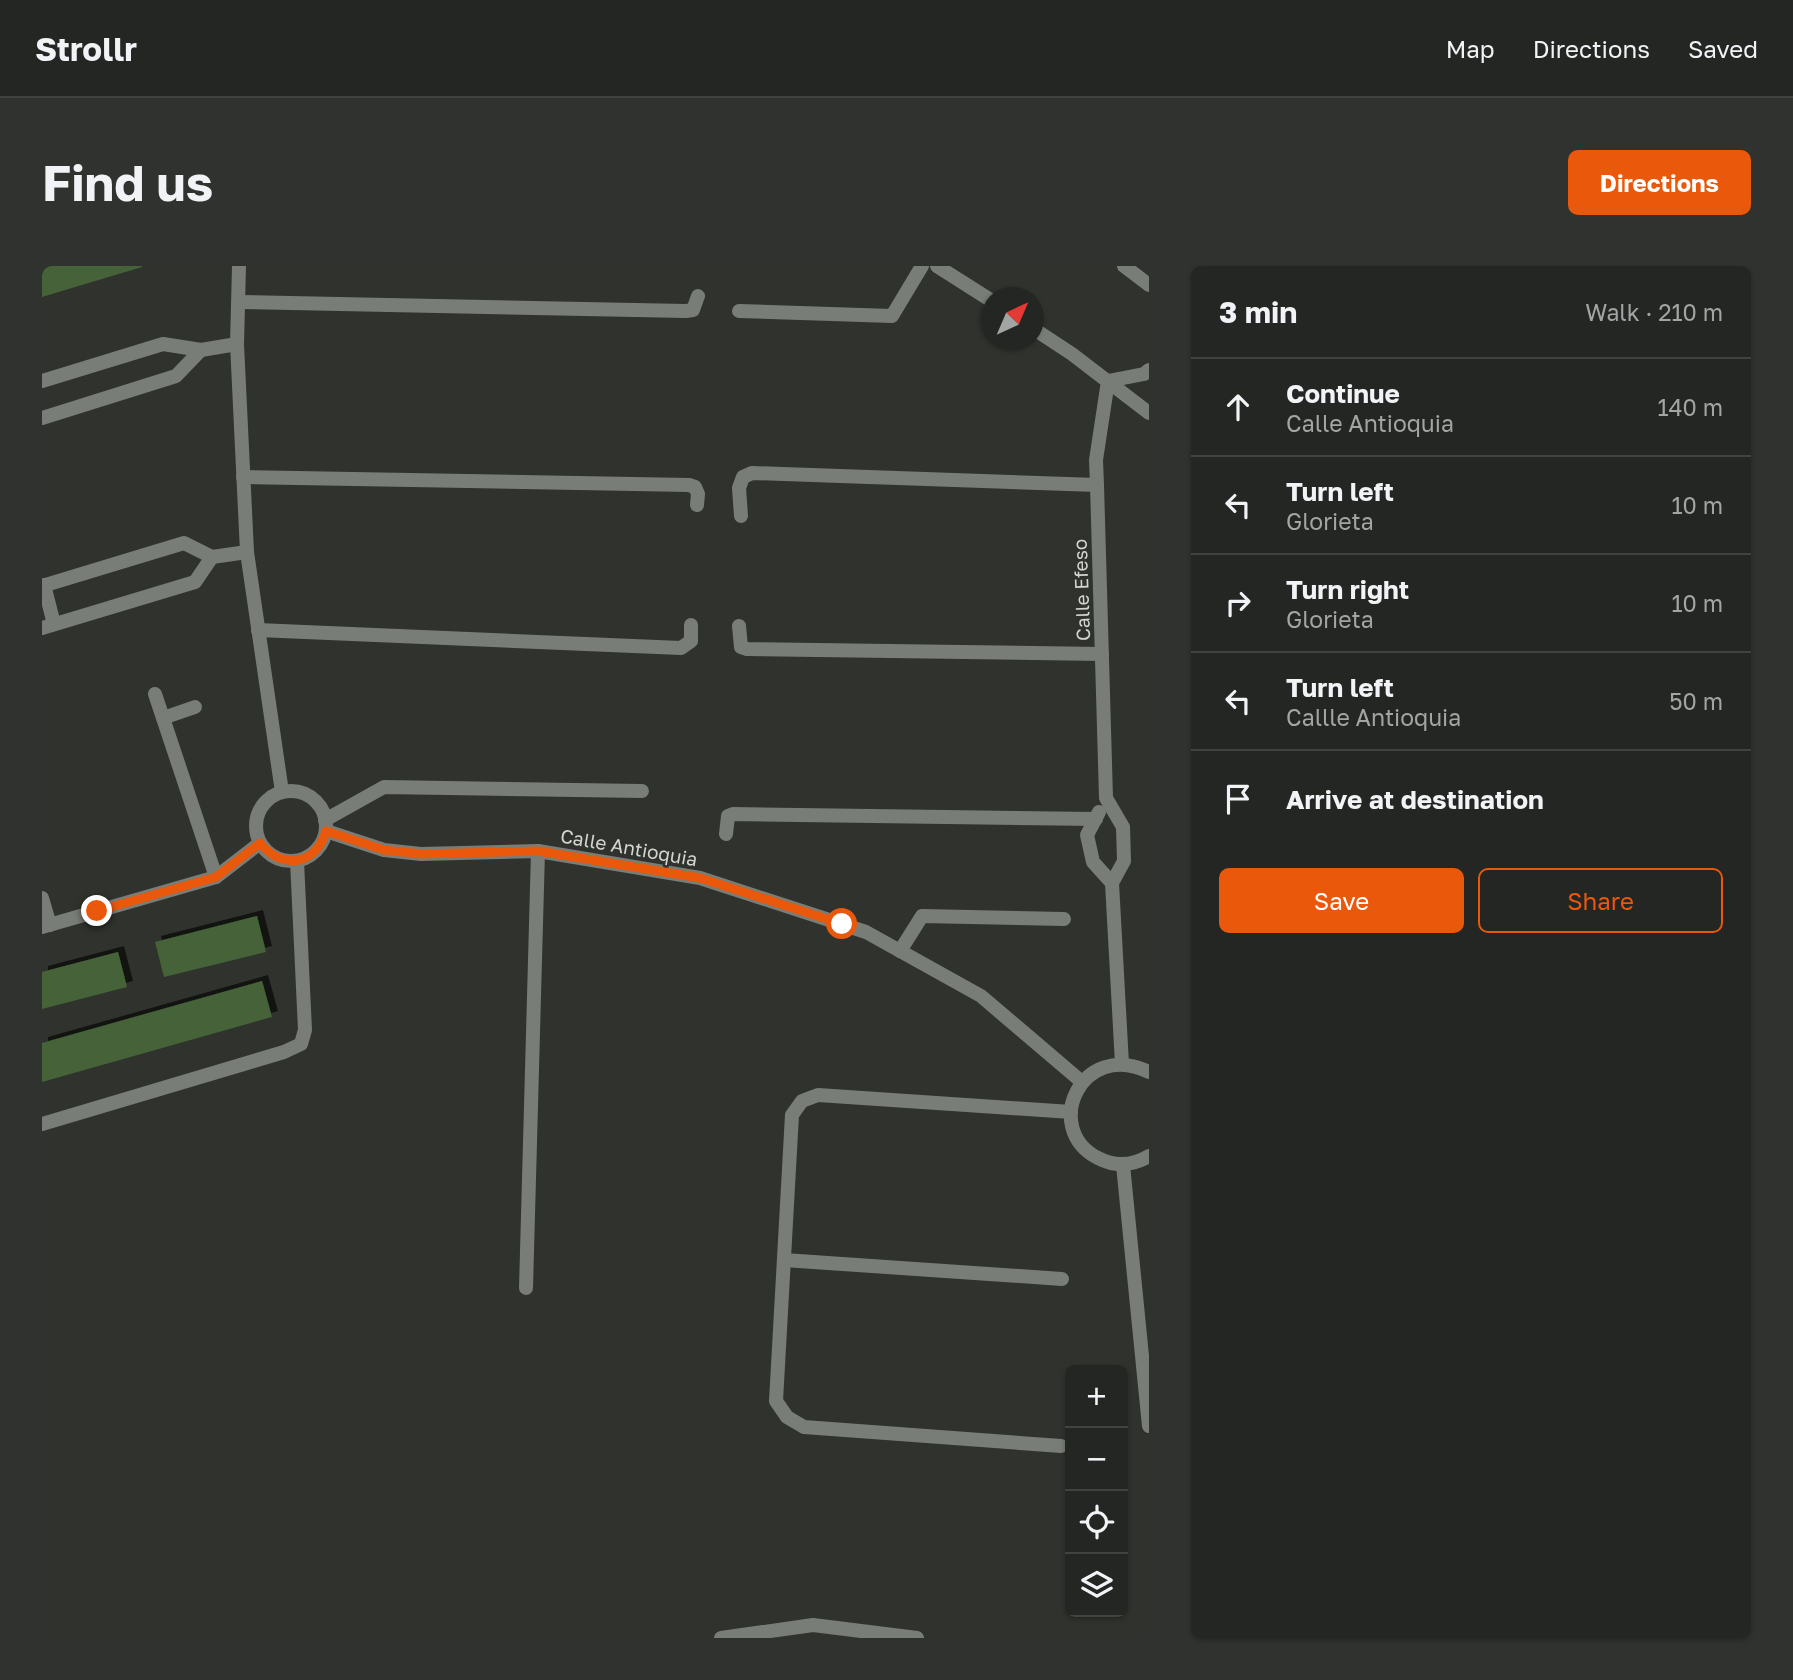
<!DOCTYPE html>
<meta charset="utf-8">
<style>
body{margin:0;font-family:"Golos Text",sans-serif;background:#2f322f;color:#f1f3f6}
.controls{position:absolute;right:21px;bottom:21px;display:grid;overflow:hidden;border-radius:10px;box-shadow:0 2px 5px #0004}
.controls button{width:63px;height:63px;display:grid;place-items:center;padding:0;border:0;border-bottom:2px solid #404340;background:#232622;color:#f1f3f6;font:35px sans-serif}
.compass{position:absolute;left:939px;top:21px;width:63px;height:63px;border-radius:50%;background:#232622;box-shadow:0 2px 5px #0004;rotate:44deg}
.stop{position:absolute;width:21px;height:21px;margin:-16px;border:5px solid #ea580c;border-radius:50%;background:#fff}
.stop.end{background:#ea580c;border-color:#fff;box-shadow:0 2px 7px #0008}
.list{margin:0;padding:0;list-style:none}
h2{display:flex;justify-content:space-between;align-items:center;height:91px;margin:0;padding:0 28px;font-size:30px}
h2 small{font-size:23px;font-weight:400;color:#a3a5a5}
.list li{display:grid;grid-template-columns:46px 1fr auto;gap:21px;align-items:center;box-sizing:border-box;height:98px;padding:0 28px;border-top:2px solid #404340}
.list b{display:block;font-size:26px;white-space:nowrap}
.list p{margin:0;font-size:23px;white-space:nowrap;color:#a3a5a5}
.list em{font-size:23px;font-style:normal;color:#a3a5a5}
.actions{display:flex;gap:14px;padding:21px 28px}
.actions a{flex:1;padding:16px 0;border:2px solid #ea580c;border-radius:10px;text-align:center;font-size:24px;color:#ea580c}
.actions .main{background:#ea580c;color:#fff}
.icon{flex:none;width:38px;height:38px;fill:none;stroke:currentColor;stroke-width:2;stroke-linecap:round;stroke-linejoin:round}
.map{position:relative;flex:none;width:1107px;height:1372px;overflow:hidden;border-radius:10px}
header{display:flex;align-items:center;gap:42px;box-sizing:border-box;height:98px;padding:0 35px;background:#232622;border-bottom:2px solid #404340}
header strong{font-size:33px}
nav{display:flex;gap:38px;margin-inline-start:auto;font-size:24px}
.intro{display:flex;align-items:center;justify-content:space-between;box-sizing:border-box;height:168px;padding:0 42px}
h1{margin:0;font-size:49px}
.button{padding:18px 32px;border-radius:10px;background:#ea580c;color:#fff;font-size:24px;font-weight:700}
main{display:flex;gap:42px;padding:0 42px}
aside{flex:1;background:#232622;border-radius:10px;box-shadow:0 2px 5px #0004}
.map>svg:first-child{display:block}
.building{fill:#456237;filter:url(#shadow)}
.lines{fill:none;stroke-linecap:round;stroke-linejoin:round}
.minor{stroke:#787d77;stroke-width:14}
.tertiary{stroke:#787d77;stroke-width:14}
.route{stroke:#ea580c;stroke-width:9}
.labels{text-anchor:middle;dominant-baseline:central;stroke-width:5;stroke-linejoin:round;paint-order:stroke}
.street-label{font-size:19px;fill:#d3d5d2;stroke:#2f322d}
</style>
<header>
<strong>Strollr</strong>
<nav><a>Map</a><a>Directions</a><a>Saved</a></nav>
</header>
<div class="intro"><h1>Find us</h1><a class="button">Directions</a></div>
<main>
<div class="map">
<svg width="1107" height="1372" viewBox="0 0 1107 1372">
<defs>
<filter id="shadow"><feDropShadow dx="6" dy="-6" stdDeviation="0" flood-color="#0009"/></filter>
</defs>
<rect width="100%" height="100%" fill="#2f322d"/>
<g class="building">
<path d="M0,0H100V1L0,31Z"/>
<path d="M215,650L224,686L122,711L113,676Z"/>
<path d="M76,686L85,721L0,743V706Z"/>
<path d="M220,715L230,751L0,816V777Z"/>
</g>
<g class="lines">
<g class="minor">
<path d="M197,0L195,78L205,286L240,526"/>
<path d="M197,36L644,45L651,44L656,30"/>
<path d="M697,45L850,50L880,0"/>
<path d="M0,115L121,78L159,84L195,78"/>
<path d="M1066,115L1054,194L1055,219L1064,532L1081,561L1082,595L1070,617L1080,798"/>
<path d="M0,152L134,110L159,84"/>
<path d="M201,211L647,219L653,221L656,228L655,239"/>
<path d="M699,250L697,222L701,211L710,207L1055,219"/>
<path d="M2,319L12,358"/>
<path d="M0,320L142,277L170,291L205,286"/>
<path d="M697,360L699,381L705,383L1060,388"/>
<path d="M0,362L153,316L170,291"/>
<path d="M216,364L639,382L649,375V359"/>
<path d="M113,428L174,611"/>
<path d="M121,452L153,441"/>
<circle cx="249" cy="560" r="35"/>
<path d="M1057,546L1045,569L1051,596L1070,617"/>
<path d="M283,554L342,521L600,525"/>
<path d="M284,565L342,584L379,588L496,585L658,612L824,666L939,730L1040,816"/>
<path d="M684,568L686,550L691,548L1054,553"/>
<path d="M0,632L8,659"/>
<path d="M0,661L174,611L218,577"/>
<path d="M858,685L880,650L1022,653"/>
<path d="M1107,806C1039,773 999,863 1056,892C1073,901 1090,900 1107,890"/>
<path d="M0,858L242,786L259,778L263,764L255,595"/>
<path d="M1081,899L1107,1160"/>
<path d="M742,994L1020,1013"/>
<path d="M484,1022L496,585"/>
<path d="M1019,1180L762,1161L745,1151L734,1135L750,849L760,835L776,829L1029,846"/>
<path d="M679,1372L771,1359L875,1372"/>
</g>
<g class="tertiary">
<path d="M895,0L950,35"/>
<path d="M1082,0L1107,19"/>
<path d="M992,63L1030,88L1107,147"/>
<path d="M1066,115L1102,108L1107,104"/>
</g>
</g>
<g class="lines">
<path class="route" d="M55,645L174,611L218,577C240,605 274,599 284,565L342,584L379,588L496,585L658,612L800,658"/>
</g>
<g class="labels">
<g class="street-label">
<text transform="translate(1039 324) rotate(-92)">Calle Efeso</text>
<text transform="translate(587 581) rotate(10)">Calle Antioquia</text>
</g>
</g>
</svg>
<div class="controls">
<button>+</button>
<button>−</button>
<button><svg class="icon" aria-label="locate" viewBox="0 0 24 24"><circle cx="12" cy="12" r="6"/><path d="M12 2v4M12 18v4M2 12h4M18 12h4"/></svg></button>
<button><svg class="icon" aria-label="layers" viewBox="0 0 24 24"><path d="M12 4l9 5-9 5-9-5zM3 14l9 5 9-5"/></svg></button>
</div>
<svg class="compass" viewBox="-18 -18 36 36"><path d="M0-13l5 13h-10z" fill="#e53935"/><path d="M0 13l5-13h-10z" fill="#a3a5a5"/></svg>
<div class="stop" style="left:800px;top:658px"></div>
<div class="stop end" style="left:55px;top:645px"></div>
</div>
<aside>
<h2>3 min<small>Walk · 210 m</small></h2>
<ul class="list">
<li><svg class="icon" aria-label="ahead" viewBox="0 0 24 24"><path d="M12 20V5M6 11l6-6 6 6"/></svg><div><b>Continue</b><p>Calle Antioquia</p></div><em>140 m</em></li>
<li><svg class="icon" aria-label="left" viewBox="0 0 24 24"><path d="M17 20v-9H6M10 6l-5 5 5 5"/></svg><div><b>Turn left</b><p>Glorieta</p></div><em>10 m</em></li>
<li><svg class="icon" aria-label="right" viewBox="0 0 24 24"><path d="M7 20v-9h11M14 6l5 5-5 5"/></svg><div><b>Turn right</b><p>Glorieta</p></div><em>10 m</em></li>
<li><svg class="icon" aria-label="left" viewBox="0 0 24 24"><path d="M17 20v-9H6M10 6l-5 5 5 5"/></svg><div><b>Turn left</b><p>Callle Antioquia</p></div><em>50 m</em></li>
<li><svg class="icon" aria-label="arrive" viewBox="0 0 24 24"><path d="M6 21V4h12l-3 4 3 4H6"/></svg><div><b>Arrive at destination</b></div></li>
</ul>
<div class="actions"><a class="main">Save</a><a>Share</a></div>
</aside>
</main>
